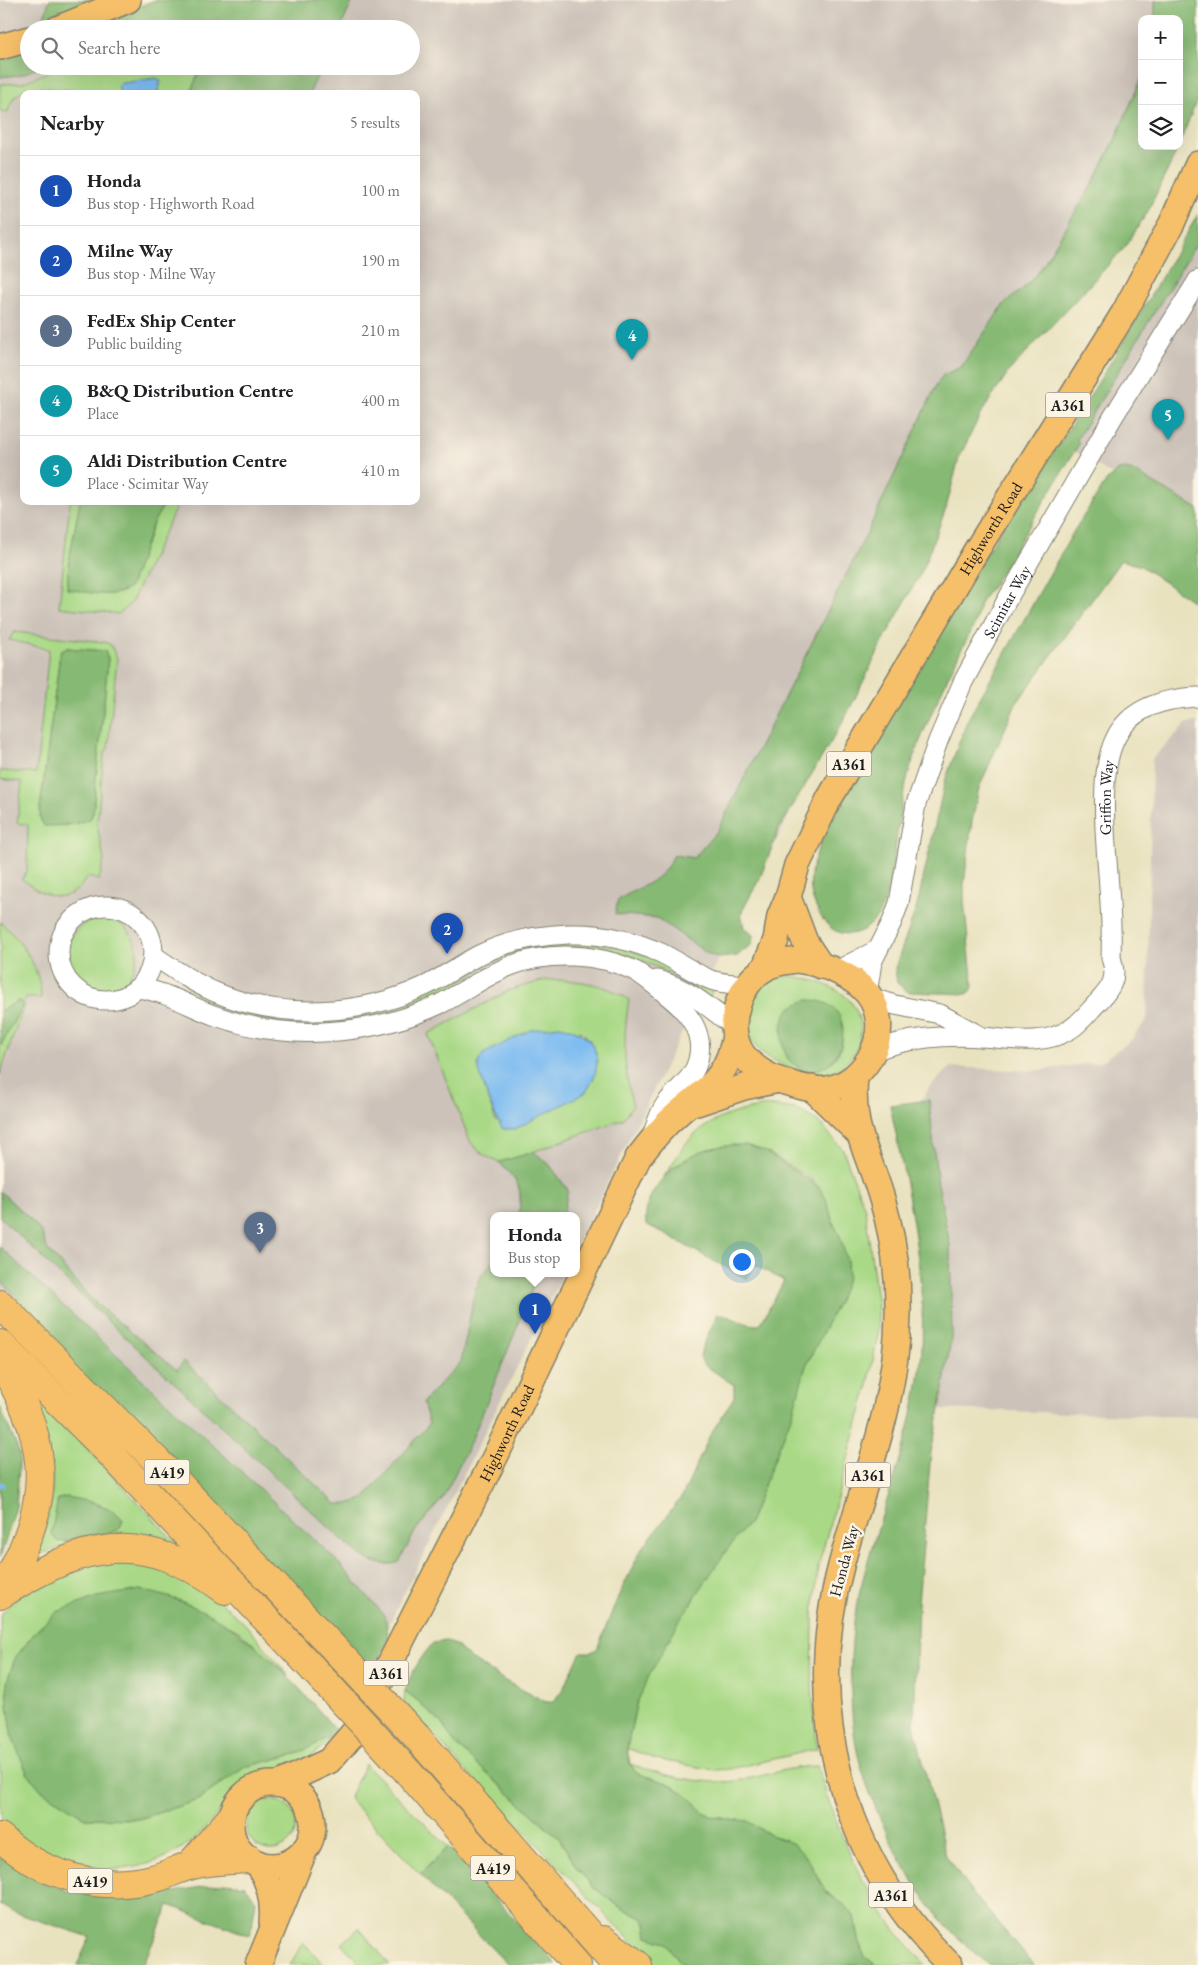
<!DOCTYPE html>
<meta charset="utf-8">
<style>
body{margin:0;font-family:"EB Garamond",serif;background:#f6f6f6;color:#202124}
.controls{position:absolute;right:15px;top:15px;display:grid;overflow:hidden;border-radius:10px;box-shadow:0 5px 20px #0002}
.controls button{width:45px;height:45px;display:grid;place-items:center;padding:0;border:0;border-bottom:1px solid #e0e0e0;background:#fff;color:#202124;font:25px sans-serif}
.you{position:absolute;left:741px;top:1261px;width:18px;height:18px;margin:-12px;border:4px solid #fff;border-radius:50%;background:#1a73e8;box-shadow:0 0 0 8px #1a73e833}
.badge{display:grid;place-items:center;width:32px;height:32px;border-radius:50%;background:#111827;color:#fff;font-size:16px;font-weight:700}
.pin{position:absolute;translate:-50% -41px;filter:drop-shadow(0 1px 2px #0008)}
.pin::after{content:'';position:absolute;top:26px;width:18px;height:15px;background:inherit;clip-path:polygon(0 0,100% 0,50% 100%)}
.popup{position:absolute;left:490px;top:1212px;width:90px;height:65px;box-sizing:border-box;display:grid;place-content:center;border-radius:10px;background:#fff;filter:drop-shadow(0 1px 4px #0005);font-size:16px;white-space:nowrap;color:#757577}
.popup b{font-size:19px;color:#202124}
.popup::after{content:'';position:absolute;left:50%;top:100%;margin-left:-10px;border:10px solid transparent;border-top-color:#fff}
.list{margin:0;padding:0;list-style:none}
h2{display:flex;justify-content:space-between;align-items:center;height:65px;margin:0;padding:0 20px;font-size:21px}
h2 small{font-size:16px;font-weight:400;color:#757577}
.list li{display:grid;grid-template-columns:32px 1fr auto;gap:15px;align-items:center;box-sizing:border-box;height:70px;padding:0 20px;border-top:1px solid #e0e0e0}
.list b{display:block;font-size:19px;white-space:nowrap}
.list p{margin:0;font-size:16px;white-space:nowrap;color:#757577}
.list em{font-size:16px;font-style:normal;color:#757577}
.icon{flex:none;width:28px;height:28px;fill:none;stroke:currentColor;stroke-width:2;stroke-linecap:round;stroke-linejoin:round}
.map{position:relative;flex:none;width:1198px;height:1965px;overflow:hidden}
.search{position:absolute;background:#fff;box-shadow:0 5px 20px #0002;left:20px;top:20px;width:400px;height:55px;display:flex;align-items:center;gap:12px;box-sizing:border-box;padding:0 18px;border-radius:28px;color:#757577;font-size:19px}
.panel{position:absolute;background:#fff;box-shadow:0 5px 20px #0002;left:20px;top:90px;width:400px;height:415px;border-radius:10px}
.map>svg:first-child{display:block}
.industrial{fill:#ccc2b9;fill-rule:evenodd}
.green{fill:#a9d986;stroke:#627a51;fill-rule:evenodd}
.forest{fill:#86b973;stroke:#516a48}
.water{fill:#7dbcf1;stroke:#4c6c86}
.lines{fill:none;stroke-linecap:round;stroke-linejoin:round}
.stream{stroke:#7dbcf1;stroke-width:4.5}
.minor-casing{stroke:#827f6e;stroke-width:21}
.major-casing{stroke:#827f6e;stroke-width:28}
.highway-casing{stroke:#827f6e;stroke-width:30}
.minor{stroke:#fff;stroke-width:19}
.major{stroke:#f6c06b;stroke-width:25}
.highway{stroke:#f6c06b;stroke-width:28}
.highway-bridge-casing{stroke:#827f6e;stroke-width:30;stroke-linecap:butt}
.highway-bridge{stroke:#f6c06b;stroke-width:28}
.labels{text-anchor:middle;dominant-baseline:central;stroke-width:5;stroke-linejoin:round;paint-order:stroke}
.shield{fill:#fcf5e5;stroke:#5f5d58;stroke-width:1}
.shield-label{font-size:15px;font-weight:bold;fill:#1c1c1c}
.street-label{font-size:16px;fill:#1c1c1c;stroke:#fcf5e5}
</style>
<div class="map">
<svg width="1198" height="1965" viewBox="0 0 1198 1965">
<rect width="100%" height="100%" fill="#fcf5e5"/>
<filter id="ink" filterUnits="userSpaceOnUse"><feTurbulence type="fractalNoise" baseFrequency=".02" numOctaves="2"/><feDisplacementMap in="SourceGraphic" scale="10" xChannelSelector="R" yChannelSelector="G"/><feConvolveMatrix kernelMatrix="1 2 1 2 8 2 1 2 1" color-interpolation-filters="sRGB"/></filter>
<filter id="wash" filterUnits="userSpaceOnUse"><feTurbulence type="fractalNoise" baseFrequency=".0096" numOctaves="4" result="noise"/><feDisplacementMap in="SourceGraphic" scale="20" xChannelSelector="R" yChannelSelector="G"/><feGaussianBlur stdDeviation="1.12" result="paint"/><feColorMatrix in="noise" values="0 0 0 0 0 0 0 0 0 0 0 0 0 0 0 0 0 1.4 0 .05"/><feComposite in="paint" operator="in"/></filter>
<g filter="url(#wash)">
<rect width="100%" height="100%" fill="#e9e2bf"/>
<g class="industrial">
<path d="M0,0H49L44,10L55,20L0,37Z"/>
<path d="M193,0H1198V97L1179,145V19H1142V146H1179L1166,175L1131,238L982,393L895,609L795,803L576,1247V1215H494V1273H564L371,1660L0,1294V70L29,66H411V29H120ZM24,94H416V501H24Z"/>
<path d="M1198,218V509L1133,471L1125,469L1111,474L1063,444Z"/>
<path d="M1198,722V1417L940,1409L952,1332L950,1245L946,1217L920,1102L929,1088L950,1067L1033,1071L1100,1062L1129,1042L1147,1019L1152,759L1187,723Z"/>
</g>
<g class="green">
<path d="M62,66H201L190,94H157L160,85L156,78L118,84L120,94H83L81,91C54,90 15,77 8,112L0,111V84L22,83Z"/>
<path d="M70,501H80L69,561L67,589L146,545L153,523L166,501H179L131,603L119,614L59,607Z"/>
<path d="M14,632L104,642L110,644L117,658L108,748L104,754L97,823L104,860L99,880L87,877C70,907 45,898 22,879L27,871L28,825L17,823L22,782L0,779V771L36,773L49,649L9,640ZM67,648L105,651L108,658C104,710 97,761 93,813L90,819L64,826L40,809L60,654L61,650Z"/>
<circle cx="102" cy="954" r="35"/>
<path d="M0,922C22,941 41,968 41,998H26L0,1075V1047L22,1006L0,1011Z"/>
<path d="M584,942L624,948L662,962L712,991L709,999C673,974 624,944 577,947C563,948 549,952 536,955C524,957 510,958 499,961C471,970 449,993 422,1003C342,1032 254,1032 180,990L183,986L301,1019L483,962C516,949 548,944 584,942Z"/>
<path d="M787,976C803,976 830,984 844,995C868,1015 866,1052 838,1069C821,1079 806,1074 788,1067C756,1054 734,1034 754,999C761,985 772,979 787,976ZM808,1000C815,1002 825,1002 831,1006C844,1016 846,1045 836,1057C832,1063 826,1065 820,1068L787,1058C781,1033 782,1030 792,1007Z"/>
<path d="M545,980C573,979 606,983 629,1000C623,1036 623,1070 633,1105L623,1119L502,1163C488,1158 479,1154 470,1141L428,1034L510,990ZM581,1031L589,1039L596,1053L496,1122L479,1069Z"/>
<path d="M772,1106L796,1109L818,1121L843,1150L865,1209L878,1307V1335L867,1390L818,1567L813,1616L812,1686L817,1749L731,1769L714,1770L655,1759L627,1748L636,1705L832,1232L847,1261L823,1193L812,1180L770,1154L738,1145L707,1149L675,1166L664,1176C673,1164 681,1148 691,1138C713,1117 743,1108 772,1106Z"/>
<path d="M29,1387L180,1547L182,1550L95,1538L36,1555C46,1526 56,1496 51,1465C47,1439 36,1412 29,1387ZM52,1525L111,1533L91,1535L64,1542Z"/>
<path d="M94,1560L156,1564L204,1587L245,1624L289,1676L240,1632L181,1601L139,1590L42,1791L86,1818L139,1819L198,1800L245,1767L299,1753L333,1735C321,1751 301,1766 281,1770C269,1773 255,1773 245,1780C233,1788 230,1799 221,1809C214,1819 205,1829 196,1837C139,1888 47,1877 0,1818V1615L20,1595Z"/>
<path d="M405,1691L417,1700L442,1724L456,1745L472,1760L559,1838L577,1868L593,1887L620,1907L642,1918L646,1922L648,1936L665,1942L683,1965H655L630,1940L464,1769L404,1702Z"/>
<path d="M365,1764L448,1847L420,1874L349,1799Z"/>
<path d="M630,1764C664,1775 700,1785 736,1781C763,1777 790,1766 817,1766C844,1849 865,1901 926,1965H876L865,1957L861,1948L854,1917L825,1891L786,1840L771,1835L747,1821L713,1817L705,1813L695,1804L659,1781L636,1773Z"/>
<circle cx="271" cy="1825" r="25"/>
<path d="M359,1928L390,1965H361L342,1944Z"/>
<path d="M303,1942L324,1965H290Z"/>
</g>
<g class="forest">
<path d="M49,0H109L55,20L44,17Z"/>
<path d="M155,0H353L340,29H216L219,20L217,19L162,29H83Z"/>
<path d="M1155,0H1198V97L1179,145V19H1155Z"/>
<path d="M29,49V66H42L20,75L0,77V59Z"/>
<path d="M201,66H322L309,94H190Z"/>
<path d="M1142,77V146H1179L1148,211L1126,246L1009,371L980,415L959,458L946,508L922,571L886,636L844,720L779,829L760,878L741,913L744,928L753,935L752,944L737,956L719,958L708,954L657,918L615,914L618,900C643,884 660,884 674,855L694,858L718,830L868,531L937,384L943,375L961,367L1004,304L1026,286L1041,268L1093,183L1114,142Z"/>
<path d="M1198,214V241L1077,439L1079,444L992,587C976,605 981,606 974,625C970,636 962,647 957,658C937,702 913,748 903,796C896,828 894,885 880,912C869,934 842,943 825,922C812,905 807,886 813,865C825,821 855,783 875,743C914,668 959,596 1004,525C1026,492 1049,460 1070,427C1115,357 1157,286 1198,214Z"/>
<path d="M1125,469L1133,471L1198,509V605L1141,566L1121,560L1016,704L979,788L972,821L964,884V902L973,986L971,991L967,994L908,992L897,983L895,968L917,906L945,781L967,721L1074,531L1107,480L1118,470Z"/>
<path d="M80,501H166L153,523L130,587C114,601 86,591 67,589L69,560Z"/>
<path d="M67,648L105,651L108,658C104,710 97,761 93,813L90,819C75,825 61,826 44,826L40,818V809L60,654L61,650Z"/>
<path d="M808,1000C872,1000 837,1099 791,1062C781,1053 779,1026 786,1014C790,1006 799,1003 808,1000Z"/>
<path d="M18,1001H21L22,1006L0,1047V1011Z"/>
<path d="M929,1100L937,1178L950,1245L952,1332L940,1409L931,1452L918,1603L914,1725L946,1856L968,1888L1034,1965H989C976,1953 961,1941 948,1928C910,1886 875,1817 860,1763C848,1722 848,1641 858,1599C874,1529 904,1462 917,1391C934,1302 908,1194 890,1105Z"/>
<path d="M732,1145H746L764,1151L819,1187L826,1199L834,1225L840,1236L847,1261L848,1276L840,1298L806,1366L793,1412L750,1521L726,1551L681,1618L650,1674L636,1705L627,1748L630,1764L636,1773L667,1783L684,1793L705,1813L713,1817L747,1821L771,1835L794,1844L810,1862L825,1891L847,1907L854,1916L861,1948L865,1957L876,1965H683L665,1942L648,1936L646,1922L642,1918L620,1907L593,1887L577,1868L559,1838L472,1760L456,1745L442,1724L417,1700L405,1691C410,1674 421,1657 433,1643L446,1641L457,1646L471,1659L507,1682L546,1702H553L563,1689L581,1652H591L597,1649L618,1597L641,1550L683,1495L710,1435L734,1397V1385L703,1364L700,1356L702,1348L716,1317L718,1314C732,1316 745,1326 760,1325L784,1281L755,1265L747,1279L646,1224C642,1189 677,1159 708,1149C716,1147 724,1146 732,1145Z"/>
<path d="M534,1152L549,1164L568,1190L563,1215H519C522,1184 520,1185 499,1162Z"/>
<path d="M0,1191L33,1222L41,1232L48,1250L93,1301L177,1370L184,1361L336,1504H347L363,1499L429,1424L423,1402L461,1362L475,1291L481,1276L494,1261V1273H539L472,1439L443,1498L416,1530L399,1562C374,1572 351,1547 334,1532L92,1306L0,1217Z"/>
<path d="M0,1247L335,1559L385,1616L389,1640L378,1662L371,1665L358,1656L29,1323L18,1299L0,1279Z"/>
<path d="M0,1407L20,1454L16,1507L0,1558Z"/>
<path d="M67,1497C86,1501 111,1504 123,1520L120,1528L111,1533L91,1535L58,1542L51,1534L58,1499Z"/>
<path d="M140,1590C153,1593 167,1596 180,1601C245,1625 291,1678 335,1729L333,1735L299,1753L245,1767L198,1800L139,1819L86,1818L42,1791L27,1773L13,1739L8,1707L7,1681L15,1658L36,1631L57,1612L97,1597Z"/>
<path d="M448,1847L557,1965H508L420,1874Z"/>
<path d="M0,1851L26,1872L72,1893L128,1900L224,1883L245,1885L256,1901L250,1936L169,1905L143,1965H77L90,1937L19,1914L0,1905Z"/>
</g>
<g class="water">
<path d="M156,78L161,81L157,94H120L118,84Z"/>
<path d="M559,1026C597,1031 608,1063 585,1093L515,1129H503C496,1121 479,1076 478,1065C478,1061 481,1058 483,1054L530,1030Z"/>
</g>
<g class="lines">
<path class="stream" d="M0,1484L3,1485"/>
</g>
</g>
<g filter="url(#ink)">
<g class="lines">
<defs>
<g id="minor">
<circle cx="106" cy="953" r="47"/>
<path d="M153,955C173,969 192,982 215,992C280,1020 361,1016 425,986C444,977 461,964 481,954C508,941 539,935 569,934C600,933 632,940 661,953C678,961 693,973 711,980C723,984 736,984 748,985"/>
<path d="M836,971L877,950"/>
<path d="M657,980C688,988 710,1008 734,1027"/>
<path d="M138,988C167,992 189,1006 216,1016C255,1030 297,1035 338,1031C373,1028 408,1019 440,1004C464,992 485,976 510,966C548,951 598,953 635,971C647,978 657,987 668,996C688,1012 705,1032 698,1060C694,1079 676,1089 665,1105C659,1113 656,1126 652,1136"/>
<path id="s1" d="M867,994L872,962L892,922L899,903L916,804L938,741L963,682L1008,598L1113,417L1198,280"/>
<path d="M869,997L895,1005L940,1014L982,1037"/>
<path id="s2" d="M874,1051C909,1037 945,1035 983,1037C1011,1039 1042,1046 1069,1030C1081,1023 1089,1011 1099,1001C1112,987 1118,977 1111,958C1113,915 1107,872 1105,829C1102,753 1108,701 1198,697"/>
</g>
<g id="major">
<path d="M57,29L128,0"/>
<path d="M0,47L29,39"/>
<path d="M788,897L805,942L821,966"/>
<path d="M797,960C823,964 851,974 868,994C895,1029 867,1083 827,1089C813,1091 798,1086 785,1082C769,1078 748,1065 740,1050C726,1023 739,985 764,969C774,962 786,962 797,960Z"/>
<path id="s3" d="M764,969L776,940L780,916L788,897L797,865L829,799L976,551L1124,313L1172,223L1198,164"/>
<path d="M855,1077C850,1129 868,1151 882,1199C893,1236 899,1276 898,1315C897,1402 864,1480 842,1562C802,1709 841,1858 950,1965"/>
<path d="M812,1088L858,1133"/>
<path d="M697,1103L744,1087L779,1080"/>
<path id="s4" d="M279,1784L329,1761L356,1730L496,1455L638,1158C649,1144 660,1129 674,1117C705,1089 727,1081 735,1036"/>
<circle cx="272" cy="1825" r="41"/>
<path d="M258,1863C269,1883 274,1899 272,1922"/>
<path d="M258,1965L305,1849"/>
</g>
<g id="highway">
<path d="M0,1304L159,1463L330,1644"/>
<path d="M0,1344L108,1451L313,1669"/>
<path d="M0,1362C55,1446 51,1509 0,1593"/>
<path d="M0,1595C85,1542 140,1527 225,1590"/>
<path d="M417,1737L616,1965"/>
<path d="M408,1772L577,1965"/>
<path d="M0,1837C41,1875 98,1892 152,1879C165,1876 176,1870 188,1866C208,1860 229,1860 249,1859"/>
<path d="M189,1866L231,1818"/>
<path d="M604,1940L638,1965"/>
</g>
</defs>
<use href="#minor" class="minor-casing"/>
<use href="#major" class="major-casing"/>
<use href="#highway" class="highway-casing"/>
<use href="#minor" class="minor"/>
<use href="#major" class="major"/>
<use href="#highway" class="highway"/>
<defs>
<g id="highway-bridge">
<path d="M330,1644L417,1737"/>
<path d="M313,1669L408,1772"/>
</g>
</defs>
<use href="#highway-bridge" class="highway-bridge-casing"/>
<use href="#highway-bridge" class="highway-bridge"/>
</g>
</g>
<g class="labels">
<g class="shield">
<rect x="1045.5" y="392.5" width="45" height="25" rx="4"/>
<rect x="826.5" y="751.5" width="45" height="25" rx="4"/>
<rect x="144.5" y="1459.5" width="45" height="25" rx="4"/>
<rect x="845.5" y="1462.5" width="45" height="25" rx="4"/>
<rect x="363.5" y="1660.5" width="45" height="25" rx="4"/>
<rect x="470.5" y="1855.5" width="45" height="25" rx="4"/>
<rect x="67.5" y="1868.5" width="45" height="25" rx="4"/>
<rect x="868.5" y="1882.5" width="45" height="25" rx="4"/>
</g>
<g class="shield-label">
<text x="1068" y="405">A361</text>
<text x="849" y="764">A361</text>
<text x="167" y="1472">A419</text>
<text x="868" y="1475">A361</text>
<text x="386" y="1673">A361</text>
<text x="493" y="1868">A419</text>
<text x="90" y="1881">A419</text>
<text x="891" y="1895">A361</text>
</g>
<g class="street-label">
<text stroke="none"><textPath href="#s3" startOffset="498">Highworth Road</textPath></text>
<text stroke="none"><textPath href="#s1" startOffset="420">Scimitar Way</textPath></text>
<text stroke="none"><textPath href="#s2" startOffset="449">Griffon Way</textPath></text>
<text stroke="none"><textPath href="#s4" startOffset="429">Highworth Road</textPath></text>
<text transform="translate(844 1561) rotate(-75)">Honda Way</text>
</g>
</g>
</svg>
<div class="controls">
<button>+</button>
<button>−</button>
<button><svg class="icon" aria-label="layers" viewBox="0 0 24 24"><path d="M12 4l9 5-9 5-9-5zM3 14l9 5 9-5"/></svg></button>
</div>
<div class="you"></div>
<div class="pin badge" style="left:535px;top:1334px;background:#1a4fb4">1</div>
<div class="popup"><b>Honda</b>Bus stop</div>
<div class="pin badge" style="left:447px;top:954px;background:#1a4fb4">2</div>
<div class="pin badge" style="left:260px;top:1253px;background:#5c6f8a">3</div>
<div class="pin badge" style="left:632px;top:360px;background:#0f9aa8">4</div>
<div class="pin badge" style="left:1168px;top:440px;background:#0f9aa8">5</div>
<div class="search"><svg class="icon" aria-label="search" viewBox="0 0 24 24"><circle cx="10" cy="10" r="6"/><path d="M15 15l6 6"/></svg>Search here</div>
<section class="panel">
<h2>Nearby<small>5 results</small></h2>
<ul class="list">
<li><span class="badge" style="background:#1a4fb4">1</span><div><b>Honda</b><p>Bus stop · Highworth Road</p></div><em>100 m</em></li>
<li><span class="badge" style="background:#1a4fb4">2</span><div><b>Milne Way</b><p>Bus stop · Milne Way</p></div><em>190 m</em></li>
<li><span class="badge" style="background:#5c6f8a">3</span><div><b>FedEx Ship Center</b><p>Public building</p></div><em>210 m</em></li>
<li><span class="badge" style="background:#0f9aa8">4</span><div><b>B&amp;Q Distribution Centre</b><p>Place</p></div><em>400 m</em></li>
<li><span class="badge" style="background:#0f9aa8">5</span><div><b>Aldi Distribution Centre</b><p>Place · Scimitar Way</p></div><em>410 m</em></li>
</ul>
</section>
</div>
